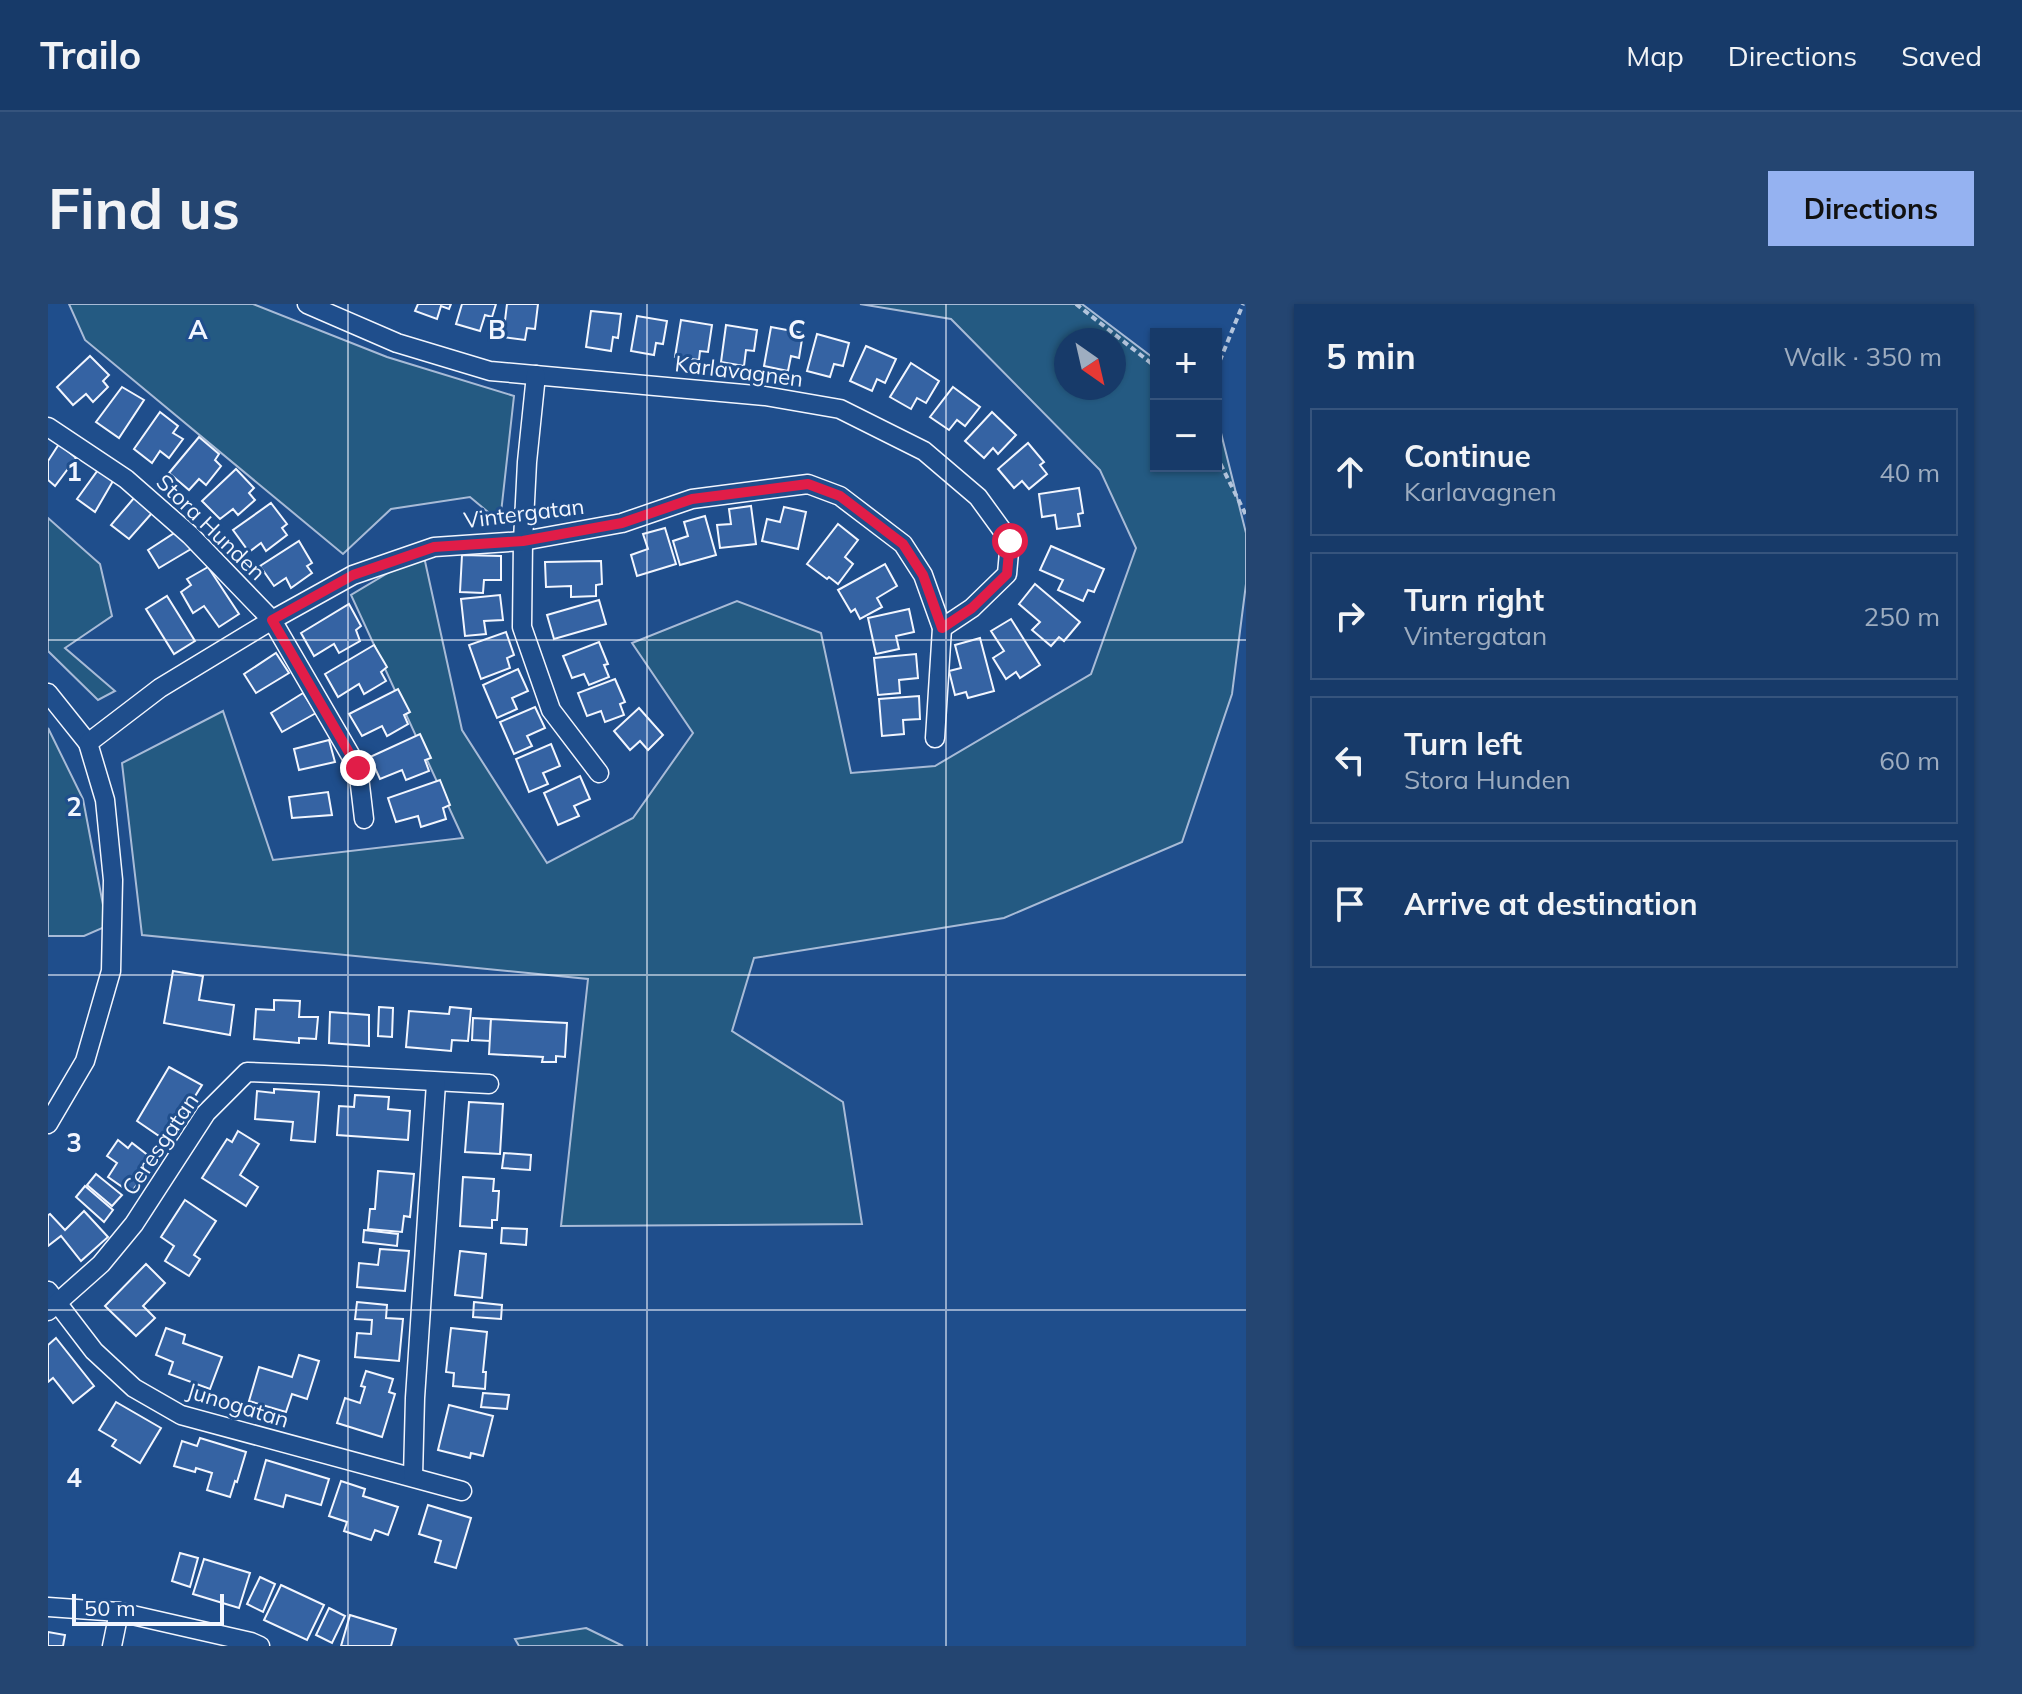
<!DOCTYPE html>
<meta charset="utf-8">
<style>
body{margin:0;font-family:Mulish,sans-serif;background:#244571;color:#f1f3f6}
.controls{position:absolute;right:24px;top:24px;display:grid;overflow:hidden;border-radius:0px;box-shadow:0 2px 6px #0004}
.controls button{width:72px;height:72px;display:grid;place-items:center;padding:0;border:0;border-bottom:2px solid #36547d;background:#173a69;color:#f1f3f6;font:40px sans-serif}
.compass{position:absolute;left:1006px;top:24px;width:72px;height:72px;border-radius:50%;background:#173a69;box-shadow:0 2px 6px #0004;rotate:146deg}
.scale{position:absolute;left:24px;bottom:20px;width:152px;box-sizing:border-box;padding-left:8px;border:4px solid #f2f6ff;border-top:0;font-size:22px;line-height:28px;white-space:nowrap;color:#f2f6ff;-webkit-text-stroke:6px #1f4e8c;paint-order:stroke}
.stop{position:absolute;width:24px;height:24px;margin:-18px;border:6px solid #e11d48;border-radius:50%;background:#fff}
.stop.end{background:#e11d48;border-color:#fff;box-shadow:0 2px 8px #0008}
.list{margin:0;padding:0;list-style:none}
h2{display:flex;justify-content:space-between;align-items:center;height:104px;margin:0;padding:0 32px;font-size:34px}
h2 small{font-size:26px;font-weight:400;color:#9eadc0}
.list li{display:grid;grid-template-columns:52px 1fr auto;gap:24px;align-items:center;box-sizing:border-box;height:128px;margin:0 16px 16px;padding:0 16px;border:2px solid #36547d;border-radius:0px}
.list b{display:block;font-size:30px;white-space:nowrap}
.list p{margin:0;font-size:26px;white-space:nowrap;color:#9eadc0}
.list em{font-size:26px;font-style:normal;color:#9eadc0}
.icon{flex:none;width:44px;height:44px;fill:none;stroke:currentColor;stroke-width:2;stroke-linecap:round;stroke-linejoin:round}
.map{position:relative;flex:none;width:1198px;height:1342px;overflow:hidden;border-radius:0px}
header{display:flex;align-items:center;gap:48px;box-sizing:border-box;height:112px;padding:0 40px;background:#173a69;border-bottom:2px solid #36547d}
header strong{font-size:38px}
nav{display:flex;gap:44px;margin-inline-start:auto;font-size:28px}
.intro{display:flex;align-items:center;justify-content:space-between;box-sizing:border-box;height:192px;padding:0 48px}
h1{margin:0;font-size:56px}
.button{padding:20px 36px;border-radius:0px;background:#95b2f1;color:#111;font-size:28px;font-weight:700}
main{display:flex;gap:48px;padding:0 48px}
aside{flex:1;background:#173a69;border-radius:0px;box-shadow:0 2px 6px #0004}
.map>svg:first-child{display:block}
.green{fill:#245a82;stroke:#a8bbd7;stroke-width:2;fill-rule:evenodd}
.building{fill:#3563a3;stroke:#f2f6ff;stroke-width:2}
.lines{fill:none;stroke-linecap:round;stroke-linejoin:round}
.minor-casing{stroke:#f2f6ff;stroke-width:21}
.path{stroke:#b3c4dc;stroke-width:4;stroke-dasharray:6 4;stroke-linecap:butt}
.minor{stroke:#1f4e8c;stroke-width:18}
.route{stroke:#e11d48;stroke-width:10}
.grid{fill:none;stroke:#f2f6ff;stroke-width:2;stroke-opacity:0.55}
.labels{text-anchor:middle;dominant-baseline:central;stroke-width:6;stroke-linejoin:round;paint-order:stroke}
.street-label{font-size:22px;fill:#f2f6ff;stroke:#1f4e8c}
.grid-label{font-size:26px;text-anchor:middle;font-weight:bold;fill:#f2f6ff;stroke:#1f4e8c;stroke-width:6;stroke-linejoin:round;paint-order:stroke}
</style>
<header>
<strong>Trailo</strong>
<nav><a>Map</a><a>Directions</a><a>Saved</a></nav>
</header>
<div class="intro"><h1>Find us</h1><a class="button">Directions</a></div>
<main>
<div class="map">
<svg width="1198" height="1342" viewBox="0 0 1198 1342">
<rect width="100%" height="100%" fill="#1f4e8c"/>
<g class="green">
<path d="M21,0H205L339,53L466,92L452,218L422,193L343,205L295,250L37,36Z"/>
<path d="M812,0H1034L1108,56V162H1168V109L1198,229V280L1184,390L1134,538L956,614L706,654L684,727L795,798L814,920L513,922L540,675L94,631L74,459L175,407L225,556L415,534L303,291L375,248L414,426L499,559L585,514L645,429L584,339L689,297L773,329L803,469L887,462L1043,370L1088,244L1052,166L903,15ZM1018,36H1066V84H1018Z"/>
<path d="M0,214L52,260L64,312L17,344L67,387L50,396L0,347Z"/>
<path d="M0,424L35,495L59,622L36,632H0Z"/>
<path d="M538,1324L575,1342H471L467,1335Z"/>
</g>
<g class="building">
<path d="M370,0H403L401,5L393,2L389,15L367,7Z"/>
<path d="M414,0H448L444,13L437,11L432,27L408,20Z"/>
<path d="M459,0H490L487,25L479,24L477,36L455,33Z"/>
<path d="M543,7L573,10L570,34L565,33L563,47L538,43Z"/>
<path d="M589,12L619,17L615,40L608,39L606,51L583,47Z"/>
<path d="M633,16L664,21L660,48L652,47L651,56L627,53Z"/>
<path d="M678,21L709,26L706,47L698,46L696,62L673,58Z"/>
<path d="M723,23L755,29L751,54L743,52L740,67L716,62Z"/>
<path d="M769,30L801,39L795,62L786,60L782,73L759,67Z"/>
<path d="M818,42L848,55L837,79L829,75L824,87L802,77Z"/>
<path d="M42,52L61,71L55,77L60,83L45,98L38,90L25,101L9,83Z"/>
<path d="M863,59L891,77L878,99L869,94L863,105L842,93Z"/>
<path d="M74,83L96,96L71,134L48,118Z"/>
<path d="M905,83L932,103L917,122L909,116L901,126L882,113Z"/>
<path d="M112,108L130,122L125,129L135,135L121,154L112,147L104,159L86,145Z"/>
<path d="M944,108L968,131L950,150L945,144L936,154L917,137Z"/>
<path d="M151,133L171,150L167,156L173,162L158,181L151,175L141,186L121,169Z"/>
<path d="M980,139L996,158L992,161L999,170L981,185L974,177L966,184L950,165Z"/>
<path d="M11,140L28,154L7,182L0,176V157Z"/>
<path d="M188,165L206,184L201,189L207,196L190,211L185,205L172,215L154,197Z"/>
<path d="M50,166L65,177L47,208L29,195Z"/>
<path d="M1031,184L1035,209L1030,210L1032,222L1009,225L1007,211L994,213L991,190Z"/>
<path d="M86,194L104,209L81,235L63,221Z"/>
<path d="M223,199L239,220L234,224L239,231L218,247L213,239L201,248L185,226Z"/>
<path d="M703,202L708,240L672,244L669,221L683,220L681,205Z"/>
<path d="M736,203L758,208L750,245L714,237L719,215L732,218Z"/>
<path d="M657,212L668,251L632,261L625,237L640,232L636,218Z"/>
<path d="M790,220L810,236L797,253L805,260L790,280L781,273L779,275L759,260Z"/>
<path d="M617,224L628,260L589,272L583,251L600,245L595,230Z"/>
<path d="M131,226L143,245L111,264L100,246Z"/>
<path d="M251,237L264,259L259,262L264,269L243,284L238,274L226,282L212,262Z"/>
<path d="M1003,242L1056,265L1046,288L1040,286L1035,297L1010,286L1015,276L992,266Z"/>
<path d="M414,251L453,252V276H436L435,289L412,288Z"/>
<path d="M553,257L554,280L548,281V292L523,293V282L498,283L497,258Z"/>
<path d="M837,260L849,282L829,294L834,303L812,315L807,305L803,308L790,286Z"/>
<path d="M160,263L191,310L171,323L156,302L145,309L133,288L143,281L139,275Z"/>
<path d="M987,280L1032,318L1016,337L1011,333L1003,342L984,326L992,318L971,300Z"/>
<path d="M452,291L455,316L436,317L438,330L417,332L413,295Z"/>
<path d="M119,292L147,337L126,350L98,305Z"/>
<path d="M551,296L558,320L506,335L499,311Z"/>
<path d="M301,300L313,322L308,326L312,337L291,349L286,340L266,352L253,329Z"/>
<path d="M861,305L866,328L848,332L851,345L828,350L820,314Z"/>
<path d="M963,315L992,361L972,374L968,368L958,375L945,354L956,347L943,327Z"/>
<path d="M458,328L466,351L459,354L462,364L433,375L421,341Z"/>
<path d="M932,334L946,387L920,394L918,388L907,391L901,367L913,364L907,341Z"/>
<path d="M551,338L560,360L556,361L561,373L541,381L536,370L524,374L515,352Z"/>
<path d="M326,341L339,363L333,368L338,377L316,390L311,380L290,393L277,370Z"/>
<path d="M228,349L241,369L208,389L196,370Z"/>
<path d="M868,350L870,374L851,376L852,389L830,391L826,354Z"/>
<path d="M470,365L480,387L464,394L469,405L449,414L435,381Z"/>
<path d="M567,375L577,398L572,400L576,411L557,418L553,407L539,412L530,389Z"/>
<path d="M350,385L362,408L356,411L360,420L339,432L334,422L314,432L301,410Z"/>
<path d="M255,389L268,409L234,428L223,409Z"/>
<path d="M871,392L872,415L855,416L856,430L834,432L831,395Z"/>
<path d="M487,403L497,424L479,432L484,442L466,450L452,418Z"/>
<path d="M591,404L615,431L600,446L592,437L582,446L566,427Z"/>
<path d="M372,430L383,454L377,456L381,467L358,476L354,466L332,475L322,453Z"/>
<path d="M281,436L287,458L251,466L246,445Z"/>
<path d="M503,440L512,462L495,469L500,480L481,488L468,455Z"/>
<path d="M532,472L542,495L526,502L531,512L510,521L496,489Z"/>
<path d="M392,476L402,501L395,504L398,515L373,523L370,512L348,518L340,494Z"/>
<path d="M280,488L284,511L244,514L241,493Z"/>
<path d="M125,667L155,672L151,696L186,701L182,731L116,719Z"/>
<path d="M226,696L252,697L251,713H270L268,735L251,734V739L206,735L208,705L226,706Z"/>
<path d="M331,703L345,704L344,733L330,732Z"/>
<path d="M402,703L423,705L420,737L404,736L403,747L358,743L361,707L401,710Z"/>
<path d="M282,708L321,711V742L281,739Z"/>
<path d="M425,714L443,715L442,737L424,736Z"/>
<path d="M443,715L519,719L517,753L508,752V758H494L495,753L441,750Z"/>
<path d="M121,763L154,781L129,821L125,818L114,834L89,817Z"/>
<path d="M226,785L271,788L267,838L243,836L245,818L207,815L209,787L226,789Z"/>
<path d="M307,791L341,793L340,805L362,807L360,836L289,831L291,802L306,803Z"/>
<path d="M421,798L455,800L452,850L417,848Z"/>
<path d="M190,827L211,840L192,871L210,883L198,902L154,874L179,835L184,838Z"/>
<path d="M70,836L80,844L84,839L106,856L83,889L60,873L69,859L59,852Z"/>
<path d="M456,849L483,851L482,866L454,864Z"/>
<path d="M330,867L366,870L362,913L356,912L354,928L320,925L322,905H327Z"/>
<path d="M48,870L74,891L64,902L39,881Z"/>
<path d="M415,873L446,875L445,887H451L449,916H444V924L412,922Z"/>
<path d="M37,882L65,906L56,918L28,893Z"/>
<path d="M137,896L168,917L146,951L152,955L141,972L117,957L126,942L113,933Z"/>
<path d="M36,907L60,933L33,957L13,932L0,942V911L2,910L17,926Z"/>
<path d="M454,924L479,925L478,941L453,939Z"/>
<path d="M316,926L350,930L349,942L315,938Z"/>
<path d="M332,945L361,947L357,987L309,983L311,959L330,961Z"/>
<path d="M412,947L438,950L434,994L407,991Z"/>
<path d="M98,960L117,979L95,1002L107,1014L88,1032L57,1002Z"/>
<path d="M309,998L339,1001L338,1014L355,1015L351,1057L307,1053L309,1029L323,1030L324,1016L307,1015Z"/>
<path d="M426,998L454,1001L453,1015L425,1013Z"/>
<path d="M118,1024L137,1031L135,1039L174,1053L162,1085L121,1070L125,1058L108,1051Z"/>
<path d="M403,1024L439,1028L435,1068H438L437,1085L405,1082L406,1069L398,1068Z"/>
<path d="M8,1034L46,1082L25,1099L5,1074L0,1078V1041Z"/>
<path d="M251,1051L271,1057L259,1095L244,1090L238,1108L201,1097L211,1063L244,1073Z"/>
<path d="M318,1067L345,1075L341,1088L347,1090L334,1133L289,1119L297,1094L312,1099L317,1083L313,1082Z"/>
<path d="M435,1089L461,1091L459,1105L433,1103Z"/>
<path d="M68,1098L113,1124L92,1159L64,1142L68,1136L51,1126Z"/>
<path d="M401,1101L445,1112L435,1152L423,1149L422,1154L390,1146Z"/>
<path d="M152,1134L198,1148L189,1178L187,1177L182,1193L159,1186L164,1169L148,1164L147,1168L126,1162L134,1137L149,1142Z"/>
<path d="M218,1156L281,1175L273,1201L238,1191L235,1203L207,1195Z"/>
<path d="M293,1177L317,1185L315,1192L350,1203L340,1231L327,1226L323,1236L296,1227L299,1218L281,1212Z"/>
<path d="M380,1201L423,1214L408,1264L387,1258L393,1237L371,1230Z"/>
<path d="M132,1249L150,1254L142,1283L124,1277Z"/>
<path d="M156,1255L202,1269L191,1304L145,1290Z"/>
<path d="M212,1273L227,1280L215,1308L199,1300Z"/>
<path d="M233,1281L276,1301L259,1336L216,1316Z"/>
<path d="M281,1304L297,1312L284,1339L268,1331Z"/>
<path d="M302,1311L348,1325L343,1342H293Z"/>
<path d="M0,1328L17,1331L15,1342H0Z"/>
</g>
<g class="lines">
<defs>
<g id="minor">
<path d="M259,0L349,39L442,67L717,92L792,105L876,147L930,193L962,237L959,270L924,304L894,324"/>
<path d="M488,71L479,158L475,237L474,323L503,406L551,469"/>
<path d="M0,123L78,175L142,231L224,316L310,464L316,515"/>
<path d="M0,389L40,439L57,496L65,576L63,667L37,757L0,820"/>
<path d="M40,439L112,384L224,316L305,271L386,243L475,237L574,219L644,195L760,180L792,192L855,240L875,271L894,324L887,434"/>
<path d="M0,987L46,1047L86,1084L133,1111L414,1187"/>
<path d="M0,1007L53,960L86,920L158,809L199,768L276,771L441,780"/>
<path d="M365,1172L367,1094L388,779"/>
<path d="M0,1303L71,1308L203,1338L212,1342"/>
<path d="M64,1342L71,1308"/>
</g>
</defs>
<use href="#minor" class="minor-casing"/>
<g class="path">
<path d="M1028,0L1108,63"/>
<path d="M1168,66L1195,0"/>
<path d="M1168,151L1198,211"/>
</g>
<use href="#minor" class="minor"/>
</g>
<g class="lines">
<path class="route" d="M310,464L224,316L305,271L386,243L475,237L574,219L644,195L760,180L792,192L855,240L875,271L894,324L924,304L959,270L962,237"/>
</g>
<path class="grid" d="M300,0V1342M599,0V1342M898,0V1342M0,336H1198M0,671H1198M0,1006H1198"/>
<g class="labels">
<g class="street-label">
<text transform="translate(691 67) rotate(7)">Karlavagnen</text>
<text transform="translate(476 209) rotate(-7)">Vintergatan</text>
<text transform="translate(163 223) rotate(44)">Stora Hunden</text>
<text transform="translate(112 840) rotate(-56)">Ceresgatan</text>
<text transform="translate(190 1101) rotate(17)">Junogatan</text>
</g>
</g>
<g class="grid-label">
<text x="150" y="35">A</text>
<text x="449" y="35">B</text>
<text x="749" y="35">C</text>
<text x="26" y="177">1</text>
<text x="26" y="512">2</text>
<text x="26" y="848">3</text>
<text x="26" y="1183">4</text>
</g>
</svg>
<div class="controls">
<button>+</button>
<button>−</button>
</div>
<svg class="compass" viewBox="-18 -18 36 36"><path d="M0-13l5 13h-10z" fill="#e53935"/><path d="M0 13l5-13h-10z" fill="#9eadc0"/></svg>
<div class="scale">50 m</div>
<div class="stop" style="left:962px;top:237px"></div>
<div class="stop end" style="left:310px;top:464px"></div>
</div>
<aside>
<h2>5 min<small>Walk · 350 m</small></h2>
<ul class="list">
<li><svg class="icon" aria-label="ahead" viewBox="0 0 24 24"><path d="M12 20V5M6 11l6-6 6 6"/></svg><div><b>Continue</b><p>Karlavagnen</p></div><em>40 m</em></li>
<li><svg class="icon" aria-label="right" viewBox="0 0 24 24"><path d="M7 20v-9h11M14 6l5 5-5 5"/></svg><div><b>Turn right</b><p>Vintergatan</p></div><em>250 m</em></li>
<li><svg class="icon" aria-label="left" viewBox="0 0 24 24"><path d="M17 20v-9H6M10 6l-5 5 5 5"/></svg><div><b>Turn left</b><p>Stora Hunden</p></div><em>60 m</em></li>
<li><svg class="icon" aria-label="arrive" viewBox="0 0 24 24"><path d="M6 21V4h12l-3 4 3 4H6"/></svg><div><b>Arrive at destination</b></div></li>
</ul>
</aside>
</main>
